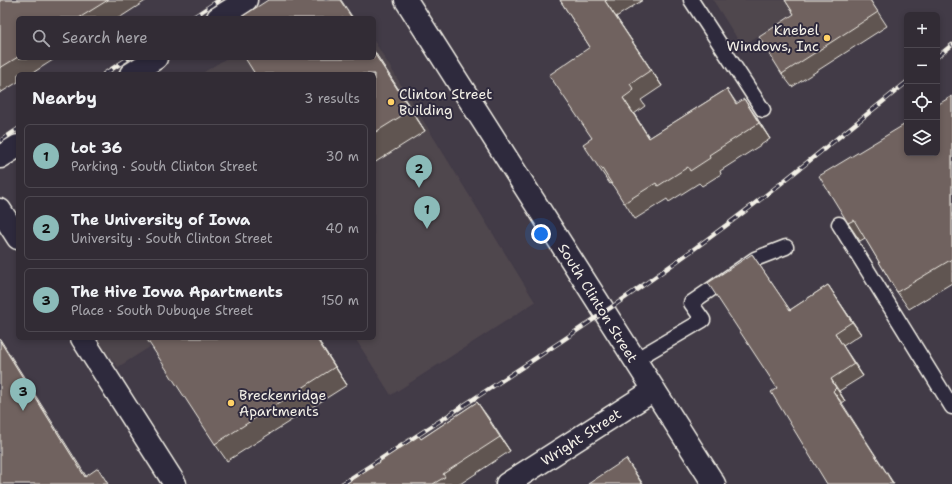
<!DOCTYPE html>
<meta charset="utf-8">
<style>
body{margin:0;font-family:"Shantell Sans",sans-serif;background:#3a343d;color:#f1f3f6}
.controls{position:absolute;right:12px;top:12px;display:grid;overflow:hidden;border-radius:6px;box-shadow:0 2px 6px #0003}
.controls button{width:36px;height:36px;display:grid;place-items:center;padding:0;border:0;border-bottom:1px solid #4d4850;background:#322c35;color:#f1f3f6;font:20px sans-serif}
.you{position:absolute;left:541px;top:234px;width:14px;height:14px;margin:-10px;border:3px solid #fff;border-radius:50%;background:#1a73e8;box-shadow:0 0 0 6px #1a73e833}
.badge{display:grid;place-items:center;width:26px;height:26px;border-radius:50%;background:#8bbbb9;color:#111;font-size:13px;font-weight:700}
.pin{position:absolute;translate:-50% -33px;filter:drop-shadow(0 1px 2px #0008)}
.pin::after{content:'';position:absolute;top:21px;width:14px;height:12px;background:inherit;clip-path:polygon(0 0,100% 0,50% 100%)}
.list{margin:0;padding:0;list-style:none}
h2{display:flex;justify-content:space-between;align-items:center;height:52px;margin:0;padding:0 16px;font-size:17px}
h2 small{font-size:13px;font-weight:400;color:#a8a7ad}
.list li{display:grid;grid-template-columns:26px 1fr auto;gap:12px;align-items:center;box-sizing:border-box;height:64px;margin:0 8px 8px;padding:0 8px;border:1px solid #4d4850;border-radius:6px}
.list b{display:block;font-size:15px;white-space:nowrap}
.list p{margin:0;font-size:13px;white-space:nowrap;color:#a8a7ad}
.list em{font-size:13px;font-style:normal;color:#a8a7ad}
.icon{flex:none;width:22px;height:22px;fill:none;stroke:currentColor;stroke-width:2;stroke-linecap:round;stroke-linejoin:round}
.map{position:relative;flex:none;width:952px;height:484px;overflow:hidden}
.search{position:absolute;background:#322c35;box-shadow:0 2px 6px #0003;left:16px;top:16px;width:360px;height:44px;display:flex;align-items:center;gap:10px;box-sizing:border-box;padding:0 14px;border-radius:6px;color:#a8a7ad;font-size:15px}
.panel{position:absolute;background:#322c35;box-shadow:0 2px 6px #0003;left:16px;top:72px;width:360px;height:268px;border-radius:6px}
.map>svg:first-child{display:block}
.built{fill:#50474e}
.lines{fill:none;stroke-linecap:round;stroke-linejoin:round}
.lane-casing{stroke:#f4f1e8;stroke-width:17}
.street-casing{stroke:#f4f1e8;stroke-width:25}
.secondary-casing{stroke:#f4f1e8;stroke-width:25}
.lane{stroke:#2f2a3d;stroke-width:14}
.street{stroke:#2f2a3d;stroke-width:22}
.secondary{stroke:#2f2a3d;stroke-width:22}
.rail-casing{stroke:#f4f1e8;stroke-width:4.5}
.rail{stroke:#2f2a3d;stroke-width:3;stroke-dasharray:9;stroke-linecap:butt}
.wall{fill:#605451;stroke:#f4f1e8}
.shaded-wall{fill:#4e4542;stroke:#f4f1e8}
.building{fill:#70625e;stroke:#f4f1e8}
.poi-dot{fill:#ffd166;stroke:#2f2a3d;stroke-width:1.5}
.labels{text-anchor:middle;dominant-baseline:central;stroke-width:4;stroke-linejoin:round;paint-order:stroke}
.poi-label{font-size:14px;fill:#f4f1e8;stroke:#2f2a3d;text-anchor:start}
.street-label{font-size:14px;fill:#f4f1e8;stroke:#2f2a3d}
</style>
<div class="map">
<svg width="952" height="484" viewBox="0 0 952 484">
<rect width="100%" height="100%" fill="#423b47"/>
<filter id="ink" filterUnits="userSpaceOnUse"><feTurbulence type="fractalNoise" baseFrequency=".025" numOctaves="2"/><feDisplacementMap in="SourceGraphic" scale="8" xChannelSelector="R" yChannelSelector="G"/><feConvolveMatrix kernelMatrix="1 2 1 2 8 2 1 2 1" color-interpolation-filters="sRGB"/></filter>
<g filter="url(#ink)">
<g class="built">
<path d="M713,0H814L742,46Z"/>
<path d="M374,41L535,302L391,395L355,338H374V74H205L204,72L227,58H374Z"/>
<path d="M94,338H164L118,367Z"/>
</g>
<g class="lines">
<defs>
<g id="lane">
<path d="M691,0L763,110"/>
<path d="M839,224L952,407"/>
<path d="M635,360L703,320L691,303L755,259L786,247"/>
</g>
<path id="street" d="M507,484L654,390"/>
<g id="secondary">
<path d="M406,0L714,484"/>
<path d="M218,18L246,0"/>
<path d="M131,74L156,58"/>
<path d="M0,157L18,146"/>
<path d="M0,210L18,238"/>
<path d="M82,338L175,484"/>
</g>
</defs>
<use href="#lane" class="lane-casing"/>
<use href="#street" class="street-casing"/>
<use href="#secondary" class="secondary-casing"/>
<use href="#lane" class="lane"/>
<use href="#street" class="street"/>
<use href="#secondary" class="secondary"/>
<defs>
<g id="rail">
<path d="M192,18L219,0"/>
<path d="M937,57L952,45"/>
<path d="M104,74L129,58"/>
<path d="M0,141L18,129"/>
<path d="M342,484C458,409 575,335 687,254C763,200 835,140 907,82"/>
</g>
</defs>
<use href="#rail" class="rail-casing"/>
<use href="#rail" class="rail"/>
</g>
<g class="wall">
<path d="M0,0H147L119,18H18V58H56L31,74H18V82L0,93Z"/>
<path d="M560,0H643L616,17L662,86L641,100L645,106L634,114L649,138L727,89L737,104L755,115L770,139L720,171L721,174L702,186L699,183L669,202L667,199L635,219L612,183L610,184L599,168L592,138L590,47Z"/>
<path d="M785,0H870L887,26L792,87L782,74L794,14Z"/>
<path d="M374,51L425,131L374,163Z"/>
<path d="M952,96V283L909,309L897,292L865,238L860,241L848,223Z"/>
<path d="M752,254L790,310L828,285L861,334L843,346L863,376L839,391L845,401L842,403L777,388Z"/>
<path d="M317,338L347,385L227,461L215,444Z"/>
<path d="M477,402L510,451L460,484H348L421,439Z"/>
</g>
<g class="shaded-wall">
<path d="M340,0H341L353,18H352Z"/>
<path d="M605,1L616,17L662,86L651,70Z"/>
<path d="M374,51L425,131L411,110L374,53Z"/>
<path d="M623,98L634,114L660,154L649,138Z"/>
<path d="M744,99L755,115L770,139L759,123Z"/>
<path d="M828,285L836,297L861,334L852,322Z"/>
<path d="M835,333L843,346L863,376L854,364Z"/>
<path d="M316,338H317L347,385L335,367Z"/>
<path d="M0,339L91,484L85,477L0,341Z"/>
<path d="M831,379L839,391L845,401L836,388Z"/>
<path d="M833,391L842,403L894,484H893Z"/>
<path d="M477,402L488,417L510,451L500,437Z"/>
<path d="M626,459L643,484H642Z"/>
</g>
<g class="building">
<path d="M0,0H108L79,18H18V57L0,68Z"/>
<path d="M268,0H340L352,18H240Z"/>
<path d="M560,0H607L605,1L651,70L630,84L634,90L623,98L649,138L727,89L736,104L744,99L759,123L709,155L710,158L690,171L688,167L658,186L656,183L624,203L601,167L599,168L583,144L592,138L549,75L590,47Z"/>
<path d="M785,0H870L878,12L782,74L759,37L794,14Z"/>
<path d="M374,53L411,110L374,133V74H255L245,58H374Z"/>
<path d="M952,96V259L897,292L854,220L848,223L819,176L907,123V153H937V105Z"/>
<path d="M752,254L790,310L828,285L852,322L835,333L854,364L831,379L836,388L833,391L884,469L893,484H827L771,392L777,388L708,283Z"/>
<path d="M146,338H316L335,367L215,444Z"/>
<path d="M0,341L85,477L98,468L108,484H0Z"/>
<path d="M477,402L500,437L443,474L445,477L433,484H348L347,483L419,436L421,439Z"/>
<path d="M626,459L642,484H588Z"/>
</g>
</g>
<g class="poi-dot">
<circle cx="827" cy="38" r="4"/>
<circle cx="391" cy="102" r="4"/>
<circle cx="231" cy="403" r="4"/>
</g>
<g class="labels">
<g class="poi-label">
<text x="819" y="30" text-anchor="end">Knebel<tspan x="819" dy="16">Windows, Inc</tspan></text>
<text x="399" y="94">Clinton Street<tspan x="399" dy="16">Building</tspan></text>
<text x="239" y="395">Breckenridge<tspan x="239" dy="16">Apartments</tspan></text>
</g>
<g class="street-label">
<text transform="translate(598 303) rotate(58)">South Clinton Street</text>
<text transform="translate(581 437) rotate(-33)">Wright Street</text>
</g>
</g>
</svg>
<div class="controls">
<button>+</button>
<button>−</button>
<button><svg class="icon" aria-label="locate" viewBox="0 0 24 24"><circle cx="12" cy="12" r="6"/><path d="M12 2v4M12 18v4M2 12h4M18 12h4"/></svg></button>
<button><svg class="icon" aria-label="layers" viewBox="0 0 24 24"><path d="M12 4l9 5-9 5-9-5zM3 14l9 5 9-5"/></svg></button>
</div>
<div class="you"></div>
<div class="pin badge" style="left:427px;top:229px">1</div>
<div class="pin badge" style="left:419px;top:188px">2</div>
<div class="pin badge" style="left:23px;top:411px">3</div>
<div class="search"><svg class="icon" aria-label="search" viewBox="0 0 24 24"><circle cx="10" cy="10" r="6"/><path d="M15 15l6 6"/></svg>Search here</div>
<section class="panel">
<h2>Nearby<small>3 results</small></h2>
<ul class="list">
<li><span class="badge">1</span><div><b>Lot 36</b><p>Parking · South Clinton Street</p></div><em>30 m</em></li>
<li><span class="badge">2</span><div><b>The University of Iowa</b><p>University · South Clinton Street</p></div><em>40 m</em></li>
<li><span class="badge">3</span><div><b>The Hive Iowa Apartments</b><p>Place · South Dubuque Street</p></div><em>150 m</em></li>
</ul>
</section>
</div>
